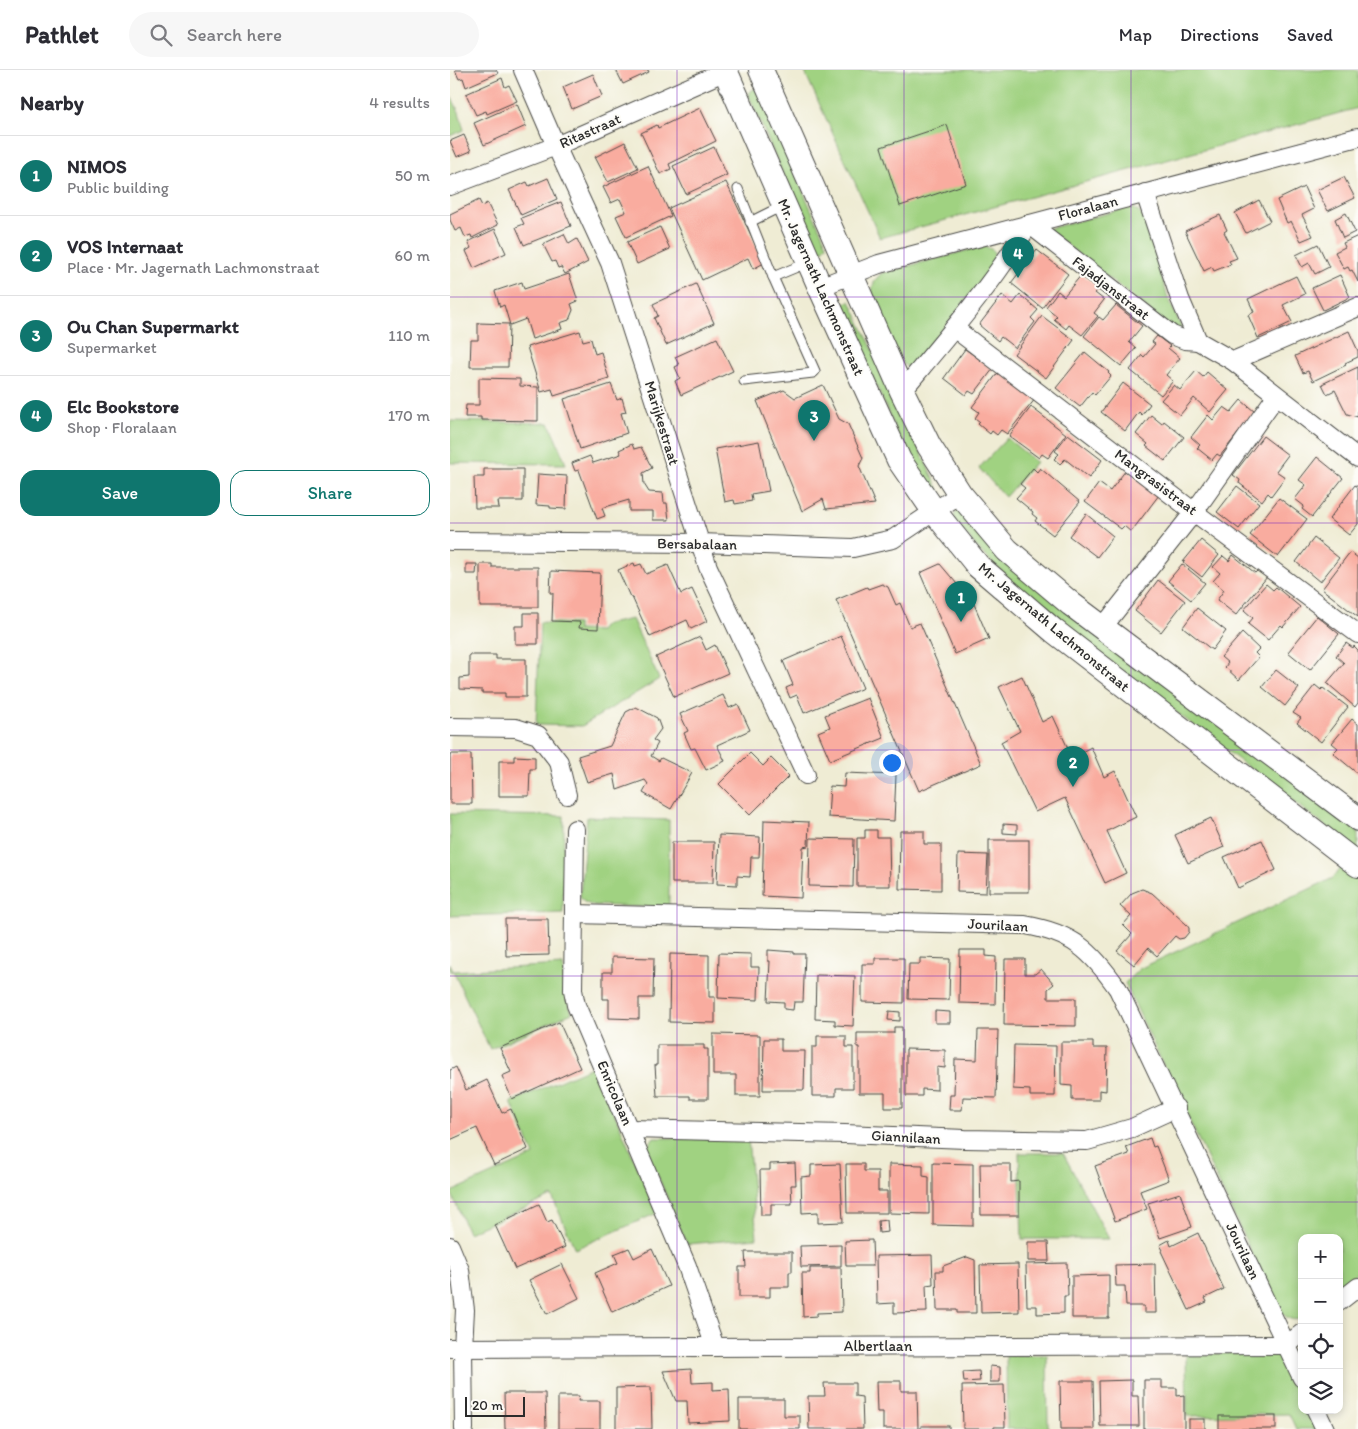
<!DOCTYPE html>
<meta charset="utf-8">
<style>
body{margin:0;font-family:Itim,sans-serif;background:#f7f7f7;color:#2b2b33}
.controls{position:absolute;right:15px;bottom:15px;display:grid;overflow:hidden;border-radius:10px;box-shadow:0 2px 8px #0003}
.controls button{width:45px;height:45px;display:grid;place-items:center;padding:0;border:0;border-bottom:1px solid #e1e1e2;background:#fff;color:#2b2b33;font:25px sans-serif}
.scale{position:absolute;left:15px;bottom:12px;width:60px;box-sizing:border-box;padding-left:5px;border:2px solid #2b2b2b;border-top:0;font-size:14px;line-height:18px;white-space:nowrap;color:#2b2b2b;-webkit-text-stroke:4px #fdfcf7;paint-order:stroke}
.you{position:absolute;left:441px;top:692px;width:18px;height:18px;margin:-12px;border:4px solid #fff;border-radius:50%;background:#1a73e8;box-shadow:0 0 0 8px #1a73e833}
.badge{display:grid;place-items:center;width:32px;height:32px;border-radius:50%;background:#0f766e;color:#fff;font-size:16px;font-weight:700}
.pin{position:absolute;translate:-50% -41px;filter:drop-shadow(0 1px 2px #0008)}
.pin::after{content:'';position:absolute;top:26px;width:18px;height:15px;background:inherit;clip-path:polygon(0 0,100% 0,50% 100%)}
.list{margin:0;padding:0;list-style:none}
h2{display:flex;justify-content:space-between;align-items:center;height:65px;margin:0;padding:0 20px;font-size:21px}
h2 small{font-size:16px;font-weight:400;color:#7c7c81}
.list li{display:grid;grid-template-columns:32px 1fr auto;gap:15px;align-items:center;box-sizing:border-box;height:80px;padding:0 20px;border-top:1px solid #e1e1e2}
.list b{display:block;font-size:19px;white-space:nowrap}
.list p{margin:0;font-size:16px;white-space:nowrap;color:#7c7c81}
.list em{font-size:16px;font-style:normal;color:#7c7c81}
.actions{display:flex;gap:10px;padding:15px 20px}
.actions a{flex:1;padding:11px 0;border:1px solid #0f766e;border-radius:15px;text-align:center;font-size:18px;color:#0f766e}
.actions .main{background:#0f766e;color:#fff}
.icon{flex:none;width:28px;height:28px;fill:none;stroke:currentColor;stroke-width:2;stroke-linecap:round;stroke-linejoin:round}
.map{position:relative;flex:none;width:908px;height:1359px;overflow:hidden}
header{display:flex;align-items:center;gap:30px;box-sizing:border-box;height:70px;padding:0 25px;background:#fff;border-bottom:1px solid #e1e1e2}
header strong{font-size:24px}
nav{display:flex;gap:28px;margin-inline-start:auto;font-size:18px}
.search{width:350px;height:45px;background:#f7f7f7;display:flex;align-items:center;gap:12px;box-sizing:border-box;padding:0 18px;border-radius:28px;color:#7c7c81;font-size:19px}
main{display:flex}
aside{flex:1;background:#fff}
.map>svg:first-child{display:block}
.green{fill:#a0d281;stroke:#667e56}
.building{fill:#f9ac9f}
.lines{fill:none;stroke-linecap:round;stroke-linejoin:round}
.service-casing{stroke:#484844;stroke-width:11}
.minor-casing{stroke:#484844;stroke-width:20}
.secondary-casing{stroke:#484844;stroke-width:26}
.service{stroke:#fff;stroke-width:9}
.minor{stroke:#fff;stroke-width:18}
.secondary{stroke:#fff;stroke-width:24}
.grid{fill:none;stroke:#7b2cbf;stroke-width:1;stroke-opacity:0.55}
.labels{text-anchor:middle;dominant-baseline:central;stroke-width:4;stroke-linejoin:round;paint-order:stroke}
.street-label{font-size:15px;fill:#2b2b2b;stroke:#fdfcf7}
</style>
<header>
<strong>Pathlet</strong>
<div class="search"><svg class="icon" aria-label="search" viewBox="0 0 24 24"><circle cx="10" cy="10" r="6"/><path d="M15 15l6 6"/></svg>Search here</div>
<nav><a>Map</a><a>Directions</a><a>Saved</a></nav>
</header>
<main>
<aside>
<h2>Nearby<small>4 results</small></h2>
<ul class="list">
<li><span class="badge">1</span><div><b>NIMOS</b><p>Public building</p></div><em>50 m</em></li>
<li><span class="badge">2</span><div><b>VOS Internaat</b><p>Place · Mr. Jagernath Lachmonstraat</p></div><em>60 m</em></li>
<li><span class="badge">3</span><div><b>Ou Chan Supermarkt</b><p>Supermarket</p></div><em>110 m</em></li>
<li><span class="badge">4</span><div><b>Elc Bookstore</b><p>Shop · Floralaan</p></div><em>170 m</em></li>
</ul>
<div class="actions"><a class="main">Save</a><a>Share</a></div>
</aside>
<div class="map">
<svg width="908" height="1359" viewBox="0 0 908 1359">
<rect width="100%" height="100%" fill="#fdfcf7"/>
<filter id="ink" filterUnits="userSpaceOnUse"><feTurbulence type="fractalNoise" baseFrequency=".02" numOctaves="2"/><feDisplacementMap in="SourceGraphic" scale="10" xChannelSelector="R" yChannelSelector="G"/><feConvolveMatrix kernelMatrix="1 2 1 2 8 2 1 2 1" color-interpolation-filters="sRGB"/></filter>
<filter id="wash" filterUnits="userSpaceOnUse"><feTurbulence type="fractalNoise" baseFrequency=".0096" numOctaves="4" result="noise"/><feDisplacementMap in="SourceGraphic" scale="20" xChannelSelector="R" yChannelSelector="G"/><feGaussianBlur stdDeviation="1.12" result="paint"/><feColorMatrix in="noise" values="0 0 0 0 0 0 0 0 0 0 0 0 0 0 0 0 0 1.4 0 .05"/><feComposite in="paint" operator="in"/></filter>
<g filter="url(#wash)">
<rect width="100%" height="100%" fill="#efecd4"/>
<g class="green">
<path d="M354,0H908V38L430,168Z"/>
<path d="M307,18L377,175L372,181L365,178L299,26L300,21Z"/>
<path d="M2,28L9,42L14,60L0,66V29Z"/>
<path d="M678,138L685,139L696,149L717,225L732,259L720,257L598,160L601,158Z"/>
<path d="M534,176L543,180L545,187L541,197L464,298L457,297L452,293L423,229C421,218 423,210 432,203Z"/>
<path d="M400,231L492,427L490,428L487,426L452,373L394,244L393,237L395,233Z"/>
<path d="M0,351L99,353L116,394L0,393Z"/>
<path d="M557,368L586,392L555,427L529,398Z"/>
<path d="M509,439L908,761V781L590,538L532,483L505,452L504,445Z"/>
<path d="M182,549L209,609L132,656L86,655L90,552L127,554V560L149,561L154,555Z"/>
<path d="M0,744L114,746L113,843L0,846Z"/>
<path d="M137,747L219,750V838L141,835L134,832L130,827Z"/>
<path d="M893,796L908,808V1202L889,1218V1168H852V1248C838,1254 830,1242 824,1231L675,913L689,899L883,808Z"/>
<path d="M0,893L3,901L113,895L115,920L122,943L40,979L3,901L0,902Z"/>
<path d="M144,996L207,1143L125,1179L102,1126L18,1163L1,1122L84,1085L61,1032Z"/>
<path d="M204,1068H298L307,1168L237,1174L196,1078Z"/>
<path d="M569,1083H613L659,1169H572Z"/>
<path d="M822,1282C841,1292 852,1320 852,1340H857L866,1359H846L839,1344L737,1346L736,1284Z"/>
<path d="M556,1285H597L598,1359H557Z"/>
</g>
<g id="blocks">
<g class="building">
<path d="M5,0H46L48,3L16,17L13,8L9,9Z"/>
<path d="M166,0H198L199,2L173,14Z"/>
<path d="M143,4L152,26L122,39L113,17Z"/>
<path d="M52,8L55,17L59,15L67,31L37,44L36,41L26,45L16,24Z"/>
<path d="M67,34L76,56L34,75L24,53Z"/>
<path d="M250,38L266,71L219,94L221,99L210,104L191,63L207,55L208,58Z"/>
<path d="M497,55L516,114L450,136L431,77Z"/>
<path d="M14,65L21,81L7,87L0,71Z"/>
<path d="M175,72L188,98L158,112L145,87Z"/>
<path d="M264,77L277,105L236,124L223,96Z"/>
<path d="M198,96L221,146L176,167L166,146L176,142L170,129L161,133L153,117Z"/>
<path d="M894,107L905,128L878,141L867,120Z"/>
<path d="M98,108L107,129L71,145L59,120L77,112L79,116Z"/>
<path d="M276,112L314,193L303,199L298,188L252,210L219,138Z"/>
<path d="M854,117L864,139L852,145L863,166L851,171L841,151L837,153L827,130Z"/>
<path d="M29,130L32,136L37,133L48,155L22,168L21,165L15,167L11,158L5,161L0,150V144Z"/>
<path d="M809,130L820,151L796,163L785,143Z"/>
<path d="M111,132L121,156L74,175L66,157L74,154L71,148Z"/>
<path d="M896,143L905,162L893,168L885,149Z"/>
<path d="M770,145L777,160L774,162L787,188L779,191L781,194L764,201L762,197L754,201L735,161Z"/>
<path d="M210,157L220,179L187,194L177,172Z"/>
<path d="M45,159L56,183L24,198L16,181L21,178L18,172Z"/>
<path d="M114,164L119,174L127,169L138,192L115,204L111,197L108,198L105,191L102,192L93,174Z"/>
<path d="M908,166V212L902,200L900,201L898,197L894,199L885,182L895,177L893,173Z"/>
<path d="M868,174L879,197L865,204L859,193L852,197L846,185Z"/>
<path d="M587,180L618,204L592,238L561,213Z"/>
<path d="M119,204L128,231L121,234L123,240L119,250L110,253L112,259L82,269L76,249L60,255L54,235L50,237L45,221L72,212L74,219Z"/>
<path d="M632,204L649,218L645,223L654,230L644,243L648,246L632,265L619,255L616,259L604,249L607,246L596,237L608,221L614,226Z"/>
<path d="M890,205L900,227L873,240L862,218Z"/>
<path d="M846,206L855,224L833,235L842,252L808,268L798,245L804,242L798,229Z"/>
<path d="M246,214L264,253L216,275L204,248L208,246L203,234Z"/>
<path d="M552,225L563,234L570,225L588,240L581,248L585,252L565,278L551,267L548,271L529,255Z"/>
<path d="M666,235L692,256L679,272L686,278L671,296L634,266L649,247L653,250Z"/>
<path d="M592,246L624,270L596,308L564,284Z"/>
<path d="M28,253L59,254L58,297H20L21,270H28Z"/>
<path d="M130,261L133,271L141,269L145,284L151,282L159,309L104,326L102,319L91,322L77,277Z"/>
<path d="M899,261L908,281V287L895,293L896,295L863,311L858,301L853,303L845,286Z"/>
<path d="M707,266L720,276L718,278L730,288L716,305L723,311L711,325L680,300L692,285L694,287L705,274L702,272Z"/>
<path d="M267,268L283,301L231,325L225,311L230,308L225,297L229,295L225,287Z"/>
<path d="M515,279L543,299L524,324L519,321L516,325L494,308Z"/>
<path d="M635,282L659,302L658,303L661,306L645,325L642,322L630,337L606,318Z"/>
<path d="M908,297V347L897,344L885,320L877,324L872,314Z"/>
<path d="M550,300L586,328L557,364L551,360L547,365L542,361L540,364L528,354L530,352L525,348L529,342L522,337Z"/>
<path d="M746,301L753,307L757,302L778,320L760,342L744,328L730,345L711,330L724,315L730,320Z"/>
<path d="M29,308L70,309V316L88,317V351L31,350V347H15L16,335H29Z"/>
<path d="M673,313L700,334L692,345L689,342L675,361L651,342Z"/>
<path d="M161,314L167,330L172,328L176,342L171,343L177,363L130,379L114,329Z"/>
<path d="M373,315L389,349L398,354L413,388L409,396L425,434L376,439L373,429L352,441L307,331L334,320L345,328Z"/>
<path d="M791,330L805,342L770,386L767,384L762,390L747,378L750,375L741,367L758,345L763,350L774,337L781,342Z"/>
<path d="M581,337L616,364L598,388L592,384L589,388L559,366Z"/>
<path d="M701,345L712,354L714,351L734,367L715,391L696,376L698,374L686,364Z"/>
<path d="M618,364L652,390L639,408L615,389L610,394L604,389L609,384L605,381Z"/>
<path d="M813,366L838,385L826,401L835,407L821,426L818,423L812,431L789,413L790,410L783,405Z"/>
<path d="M309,371L319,421L301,424L302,431L285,434L284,430L275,432L265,379Z"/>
<path d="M182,374L184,379L191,377L202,398L193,403L194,414L199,422L213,423L214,433H217L219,450H203V441H179V430L152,438L155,446L147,449L129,400L125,401L122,393L140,386L143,393L171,384L169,380Z"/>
<path d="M867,387L893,408L862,447L852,439L854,436L845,429L856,415L849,410Z"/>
<path d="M583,398L587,402L590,398L630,432L603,465L585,451L587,448L582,444L583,442L566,428L575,418L570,414Z"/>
<path d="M34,399H73V431H48L49,438H25L24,407H34Z"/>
<path d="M676,400L709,425L681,462L674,456L671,459L635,432L649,413L660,421Z"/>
<path d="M88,404L117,406L116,439L100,438V436L86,435Z"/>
<path d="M905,415L908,417V454L899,465L879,449Z"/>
<path d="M787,416L809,433L789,459L767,442Z"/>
<path d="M829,428L857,449L828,487L800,465Z"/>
<path d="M636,444L663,466L647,487L619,466Z"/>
<path d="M864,468L889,488L870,512L846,492Z"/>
<path d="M751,470L769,485L752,507L733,492Z"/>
<path d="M900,482L908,488V547L872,519Z"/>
<path d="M783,485L805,503L808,500L817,507L786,545L767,530L774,520L763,511L770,503L763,497L773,486L779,491Z"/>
<path d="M184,493L185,496L191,494L196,504L218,495L231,524L242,519L257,551L241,559L237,550L200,567L182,527H180L168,500Z"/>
<path d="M16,494H27L26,504H16Z"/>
<path d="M30,494H42V497H88V537H30Z"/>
<path d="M490,494L524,534L539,569L505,584L470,503Z"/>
<path d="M732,494L755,513L741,530L718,511Z"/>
<path d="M101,501L150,503L148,559L129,558L130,552L102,551L103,523H100Z"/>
<path d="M708,510L735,531L711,562L685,541Z"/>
<path d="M432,514L438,517L446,535L450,533L460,557L470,553L531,694L469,721L386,530L417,517L418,519Z"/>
<path d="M816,514L823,520L826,517L850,537L833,557L831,555L818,570L798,554L803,548L794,540Z"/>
<path d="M747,538L776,561L762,580L733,557Z"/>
<path d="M74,543H88V574H65V556H74Z"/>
<path d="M867,546L889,564L860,600L838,582Z"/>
<path d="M792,563L809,579L805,583L809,587L789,610L775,597L778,593L771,587Z"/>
<path d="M391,566L413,618L354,643L347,625L340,628L336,618L343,615L333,591Z"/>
<path d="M250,567L256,580L265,575L278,603L224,627L206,587Z"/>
<path d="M896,573L903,578L904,576L908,580V633L905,637L877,613L894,593L886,586Z"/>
<path d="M19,585H46V589H76V627H55V623H32V620L10,619V608L19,607Z"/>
<path d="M826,600L849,618L835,636L812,617Z"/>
<path d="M572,606L592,652L603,646L622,687L641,677L654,707L665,701L686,747L657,761L676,803L655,813L615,728L585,742L551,672L570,661L549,617Z"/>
<path d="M865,615L871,620L873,618L898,637L871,672L847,653L851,648L843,643Z"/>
<path d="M273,625L279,638L288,634L300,660L267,675L275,691L256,700L245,678L241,679L234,663L238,661L230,644Z"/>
<path d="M418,628L434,668L380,690L368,662L380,657L375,645Z"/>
<path d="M186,637L207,648L211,659L203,670L208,673L201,686L209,691L211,688L242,703L221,739L193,723L198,714L195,710L167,720L164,704L137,712L128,686L160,676L176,642Z"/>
<path d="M902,649L908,654V704L883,683L888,678L882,673Z"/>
<path d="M300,683L313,696L321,688L339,706L300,745L269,714Z"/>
<path d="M0,684H21L22,734H0Z"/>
<path d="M64,686L85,687V699H80L79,726H49V691H64Z"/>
<path d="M395,703L446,705L444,751L378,747L380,716L394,717Z"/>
<path d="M761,748L774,777L738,793L725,765Z"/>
<path d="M314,750L359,752L358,776L353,777L351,828L312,826Z"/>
<path d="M553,754L567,755V764L553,763Z"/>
<path d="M415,760H427V767H439L440,816H407V768H415Z"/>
<path d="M450,761H474V774H491V820L449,819Z"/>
<path d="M269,765L310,767L309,787H301L300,807L287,806V815L267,814Z"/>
<path d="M360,768L404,769L403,817L359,816Z"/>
<rect x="539" y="770" width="40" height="52"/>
<path d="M812,770L826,800L788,818L774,787Z"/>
<path d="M222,772H264L263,813H222Z"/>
<path d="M508,784L538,785L536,823L507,822Z"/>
<path d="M692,819L702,823L736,854L739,858V862L734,868L729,869L725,866L707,886L698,878L684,895L667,881L682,864L673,855L681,846L670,836L682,823Z"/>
<path d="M55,849H98L99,885L56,886Z"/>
<path d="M318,880L344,882V884H355L353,932H344L343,940L334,939V932L318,931L320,891H318Z"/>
<path d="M510,880H536V886L546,887L545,934L509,933Z"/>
<path d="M269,883L301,884V897H309L308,930L268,928Z"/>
<path d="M220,884L259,885V927H265V953L219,952Z"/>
<path d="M162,887L204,888L203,928H189V949L159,948V929H153V902H162Z"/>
<path d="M425,888H454V933L412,932V894H425Z"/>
<path d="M470,888L500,889L499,930L458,929L459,894H470Z"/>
<path d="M555,889H575V904H585L591,899L604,914L598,919V928H626V956L554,955Z"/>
<path d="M366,905L405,906L403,956L385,955V950L365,949Z"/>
<path d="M439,941L450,942V951L438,950Z"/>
<path d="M485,941L500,942V953H485Z"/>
<path d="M109,952L130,998L62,1029L52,1006L61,1002L50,978Z"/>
<path d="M444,957H452V1038H435V1023H409V977H407V963H444Z"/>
<path d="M528,960H548L546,1028L513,1027L512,1040H499L500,1025H504L505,989L527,990Z"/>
<path d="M263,964L310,965V1026H286V1005H263Z"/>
<path d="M367,966H396V977H403V1018H386V1026H362V977H367Z"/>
<path d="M314,969H331V981H355L354,1020H313Z"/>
<path d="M611,972H643V978H657L656,1021L649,1020V1030H622V1016L611,1015Z"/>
<path d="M207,975H254V979H258V1029H240V1026H207L205,995H207Z"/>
<path d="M564,975L606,976L605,1026H580V1020L563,1019Z"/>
<path d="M456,979L495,980V998L487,997V1020L472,1019V1026H456Z"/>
<path d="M6,997L16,1020L37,1010L52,1043L61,1039L78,1079L44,1095L27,1058L0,1070V1000Z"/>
<path d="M700,1068L703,1077L706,1076L719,1110L690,1121L697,1139L665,1151L645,1096L679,1084L676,1077Z"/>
<path d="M345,1093L346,1115H341L342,1134H321V1145H311L310,1100H320V1094Z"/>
<path d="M483,1093L523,1094V1156L483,1155Z"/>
<path d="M390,1094L393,1152L368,1153V1142L352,1143L351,1107L361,1106V1095Z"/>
<path d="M396,1094H414V1101H428V1121H437V1143H397Z"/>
<path d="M439,1094L473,1095V1106L479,1107V1144L439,1143Z"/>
<path d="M530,1094H561V1112L569,1111V1145H531Z"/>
<path d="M730,1123L742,1157L710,1168L698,1133Z"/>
<path d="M89,1134L97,1152L102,1150L115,1177L65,1199L45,1155Z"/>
<path d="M437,1150L438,1162L429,1163L428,1151Z"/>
<path d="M748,1163L774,1219L755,1228L757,1232L739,1240L711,1181L713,1180L710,1175L719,1170L721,1176Z"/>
<path d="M422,1170L423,1196H396L395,1171Z"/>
<path d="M578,1172H598L599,1191H578Z"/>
<path d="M391,1175V1196L351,1197L350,1176Z"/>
<path d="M179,1178L184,1188L202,1179L219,1216L162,1242L145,1203L168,1193L164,1184Z"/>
<path d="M295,1182H342V1202H339V1217H320V1227H289V1197H296Z"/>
<path d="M482,1185L483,1214L476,1215L477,1242L444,1243V1233L427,1234L426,1186Z"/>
<path d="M517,1187L525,1190L526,1243H507V1240H487L486,1201H493V1196Z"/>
<path d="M617,1193L618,1226H614V1243L587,1244V1236H577L576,1194Z"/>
<path d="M112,1194L129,1228L97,1244L79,1210Z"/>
<path d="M568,1194L569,1242L531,1243L530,1195Z"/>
<path d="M705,1194L706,1243H694V1236H676L675,1216H666L665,1195Z"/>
<path d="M360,1198H391L392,1242L367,1243V1246L353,1247L352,1203H360Z"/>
<path d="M659,1205V1248H622V1206Z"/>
<path d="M540,1296L550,1297V1312H540Z"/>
<path d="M241,1299L242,1313L263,1312V1320L279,1319L280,1351L238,1353L237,1331H226L213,1301Z"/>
<path d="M529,1301L530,1311L514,1312L513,1302Z"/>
<path d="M682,1310V1326H688L689,1356H650L649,1311Z"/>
<path d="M694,1310H712V1318H727V1326L734,1325V1359H694Z"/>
<path d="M426,1311H451V1321H467L468,1359H433V1342H427Z"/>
<path d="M610,1311H643L644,1359H611Z"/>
<path d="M374,1313H405V1326L412,1327L413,1359H359L358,1326H375Z"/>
<path d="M554,1315L555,1357H544V1359H513L512,1316Z"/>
<path d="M201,1317L202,1359H166V1318Z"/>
<path d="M54,1323H95L96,1359H55Z"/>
<path d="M108,1326H129L128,1331H150V1359H108Z"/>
<path d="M289,1329H334V1346H350V1359H289Z"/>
<rect x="769" y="1346" width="57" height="13"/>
<rect x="739" y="1349" width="16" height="10"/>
<rect x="471" y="1356" width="28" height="3"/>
</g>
</g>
</g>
<g filter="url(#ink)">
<use href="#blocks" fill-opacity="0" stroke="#484844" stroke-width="1"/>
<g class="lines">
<defs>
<g id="service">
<path d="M288,119L323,207"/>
<path d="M300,152L334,135"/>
<path d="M294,311L363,303L365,301L323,207L359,192"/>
</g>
<g id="minor">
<path d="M73,0L106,76L160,193L258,497L356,705"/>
<path d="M0,116L106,76L278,0"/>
<path d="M695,123L730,229L748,271L783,291L908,388"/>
<path d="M370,217L429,194L908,67"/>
<path d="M504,258L744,442L908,564"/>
<path d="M783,291L908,237"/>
<path d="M452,321C496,268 543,214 579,154L722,265L735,270L748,271"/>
<path d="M0,471L249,473L403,478L443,469L510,424"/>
<path d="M653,557L744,442L826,326"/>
<path d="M0,657L66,658L88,665L109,692L117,725"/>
<path d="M125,759L123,920L126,935L237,1196L265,1277"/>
<path d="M124,844L575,855C622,863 641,880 668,919L852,1308"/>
<path d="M180,1059L395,1064L515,1069L637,1071L682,1058L726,1038"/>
<path d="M0,1176L10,1200L15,1240L13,1278L14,1359"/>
<path d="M889,1232L908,1217"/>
<path d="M0,1278L837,1275L852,1263"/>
<path d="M866,1340L875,1359"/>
</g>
<g id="secondary">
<path d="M275,0L370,217L449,390L484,441L528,496L604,561L908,795"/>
<path d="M311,0L452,321L479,376L510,424L557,480L621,534L908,749"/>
</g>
</defs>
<use href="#service" class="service-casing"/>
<use href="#minor" class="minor-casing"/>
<use href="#secondary" class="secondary-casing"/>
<use href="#service" class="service"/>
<use href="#minor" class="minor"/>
<use href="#secondary" class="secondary"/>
</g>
</g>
<path class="grid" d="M227,0V1359M454,0V1359M681,0V1359M0,227H908M0,453H908M0,680H908M0,906H908M0,1132H908"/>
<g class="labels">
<g class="street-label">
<text transform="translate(140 61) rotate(-24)">Ritastraat</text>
<text transform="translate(638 138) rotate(-15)">Floralaan</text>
<text transform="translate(371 217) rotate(66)">Mr. Jagernath Lachmonstraat</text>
<text transform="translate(661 218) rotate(38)">Fajadjanstraat</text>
<text transform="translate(212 353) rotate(73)">Marijkestraat</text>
<text transform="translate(706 412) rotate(37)">Mangrasistraat</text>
<text transform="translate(247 474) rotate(1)">Bersabalaan</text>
<text transform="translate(604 557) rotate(40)">Mr. Jagernath Lachmonstraat</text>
<text transform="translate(548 855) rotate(3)">Jourilaan</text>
<text transform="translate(165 1023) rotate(67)">Enricolaan</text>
<text transform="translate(456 1067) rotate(3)">Giannilaan</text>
<text transform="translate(793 1181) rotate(65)">Jourilaan</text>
<text x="428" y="1276">Albertlaan</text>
</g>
</g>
</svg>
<div class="controls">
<button>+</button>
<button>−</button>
<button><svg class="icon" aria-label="locate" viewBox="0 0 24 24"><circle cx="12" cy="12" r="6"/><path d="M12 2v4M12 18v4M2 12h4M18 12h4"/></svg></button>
<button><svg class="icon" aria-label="layers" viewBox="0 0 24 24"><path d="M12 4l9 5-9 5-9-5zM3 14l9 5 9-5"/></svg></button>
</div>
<div class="scale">20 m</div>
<div class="you"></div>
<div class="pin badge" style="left:511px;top:552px">1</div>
<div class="pin badge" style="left:623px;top:717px">2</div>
<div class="pin badge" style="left:364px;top:371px">3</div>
<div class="pin badge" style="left:568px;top:208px">4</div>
</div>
</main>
